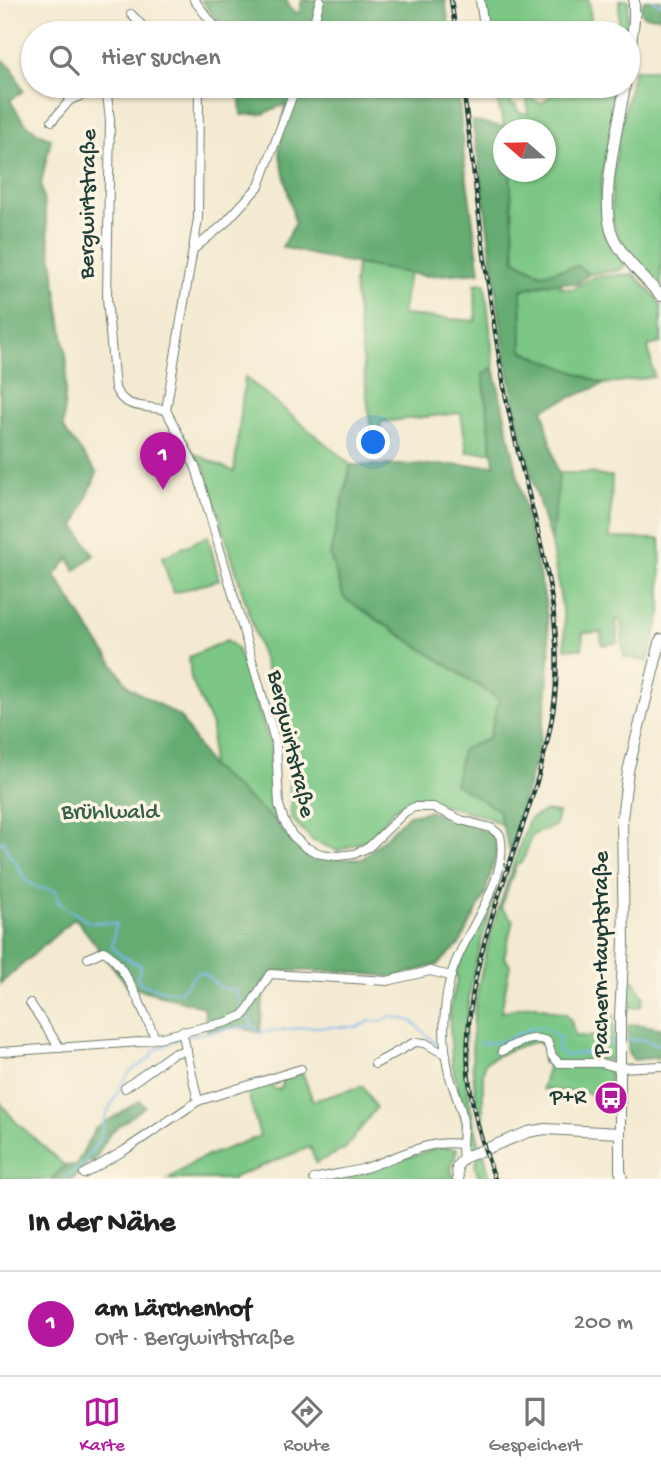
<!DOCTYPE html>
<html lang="de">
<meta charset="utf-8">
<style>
body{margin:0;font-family:"Gochi Hand",sans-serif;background:#f2f2f2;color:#222}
.compass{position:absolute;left:493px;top:119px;width:63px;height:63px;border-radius:50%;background:#fff;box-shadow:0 2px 5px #0004;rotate:290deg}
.you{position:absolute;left:374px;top:443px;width:24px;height:24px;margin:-18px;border:5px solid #fff;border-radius:50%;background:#1a73e8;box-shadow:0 0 0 10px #1a73e833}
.badge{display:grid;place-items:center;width:46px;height:46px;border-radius:50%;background:#b5179e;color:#fff;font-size:23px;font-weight:700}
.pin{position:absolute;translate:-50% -58px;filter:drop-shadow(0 2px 4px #0008)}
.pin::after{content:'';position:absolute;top:37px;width:24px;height:21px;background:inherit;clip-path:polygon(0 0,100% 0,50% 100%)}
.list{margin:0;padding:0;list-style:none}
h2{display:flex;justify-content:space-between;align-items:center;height:91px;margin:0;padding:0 28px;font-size:30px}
h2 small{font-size:23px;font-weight:400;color:#767676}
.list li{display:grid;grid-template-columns:46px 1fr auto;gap:21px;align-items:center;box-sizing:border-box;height:105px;padding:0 28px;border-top:2px solid #e0e0e0}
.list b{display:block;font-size:26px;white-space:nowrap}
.list p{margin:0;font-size:23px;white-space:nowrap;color:#767676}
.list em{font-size:23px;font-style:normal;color:#767676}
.icon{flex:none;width:38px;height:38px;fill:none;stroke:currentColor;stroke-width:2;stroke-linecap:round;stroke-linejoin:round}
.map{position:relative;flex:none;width:661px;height:1179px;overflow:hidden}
.search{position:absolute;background:#fff;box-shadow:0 2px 5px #0004;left:21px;right:21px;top:21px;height:77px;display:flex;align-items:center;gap:18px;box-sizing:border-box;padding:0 24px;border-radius:38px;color:#767676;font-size:26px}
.sheet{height:196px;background:#fff}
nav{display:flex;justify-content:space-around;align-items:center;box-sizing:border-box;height:98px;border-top:2px solid #e0e0e0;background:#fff;font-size:19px;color:#767676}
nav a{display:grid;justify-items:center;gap:4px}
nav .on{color:#b5179e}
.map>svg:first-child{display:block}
.green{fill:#7cc785;stroke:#4e825c;stroke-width:2}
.forest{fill:#65ac72;stroke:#427453;stroke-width:2}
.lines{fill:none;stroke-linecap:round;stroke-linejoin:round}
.stream{stroke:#7bb8ee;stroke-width:2}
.minor-casing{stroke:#6a7a6b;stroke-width:10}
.major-casing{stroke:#6a7a6b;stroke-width:12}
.minor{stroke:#fff;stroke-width:8}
.major{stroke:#fff;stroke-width:10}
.rail-casing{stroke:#1f3d34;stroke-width:4.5}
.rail{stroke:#fcf5e5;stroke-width:2;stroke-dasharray:5;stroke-linecap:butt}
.labels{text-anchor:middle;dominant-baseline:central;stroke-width:7;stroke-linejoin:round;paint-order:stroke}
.street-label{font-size:23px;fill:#1f3d34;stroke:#fcf5e5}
.park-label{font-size:23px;fill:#366048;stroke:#fcf5e5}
.poi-label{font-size:23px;fill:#1f3d34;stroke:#fcf5e5;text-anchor:end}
</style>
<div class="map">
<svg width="661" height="1179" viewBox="0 0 661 1179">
<rect width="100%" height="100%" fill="#fcf5e5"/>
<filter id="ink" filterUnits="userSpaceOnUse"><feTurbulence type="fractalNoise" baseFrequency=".0143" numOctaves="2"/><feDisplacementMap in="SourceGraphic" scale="14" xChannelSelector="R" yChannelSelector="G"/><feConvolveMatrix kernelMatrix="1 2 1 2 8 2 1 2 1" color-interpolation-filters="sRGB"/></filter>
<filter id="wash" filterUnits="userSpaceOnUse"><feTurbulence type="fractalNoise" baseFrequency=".00686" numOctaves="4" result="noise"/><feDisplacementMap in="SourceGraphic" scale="28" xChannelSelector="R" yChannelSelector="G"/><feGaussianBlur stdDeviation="1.57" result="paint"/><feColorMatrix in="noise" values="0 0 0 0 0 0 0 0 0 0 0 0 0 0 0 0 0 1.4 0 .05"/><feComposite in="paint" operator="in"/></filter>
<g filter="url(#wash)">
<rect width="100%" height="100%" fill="#f4ead1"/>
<g class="green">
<path d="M484,0H589L592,32L619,31V0H629L626,33H490Z"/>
<path d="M634,70H661V292C645,271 622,251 614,226C604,192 626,106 634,70Z"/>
<path d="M493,86H509L512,106L516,105L518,112L528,114L527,99L531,98L541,104L556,91L563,90L564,86H620C613,129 592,190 604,233C608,245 617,255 625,265L620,270L589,274L578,266L541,274L515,260L510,172H546V130L505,129Z"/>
<path d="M357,264L409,273L402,315L476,321L475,284L485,283L494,367L483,374L492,452H467L461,413L380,422L384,456H374L354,283Z"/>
<path d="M634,274L655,296L661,307V343L648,346L654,377L604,384L522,351L521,290L563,281L560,287L573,289L593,277Z"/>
<path d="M245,377L351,465L330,555L344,598L499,699L489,738L498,809L502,825L487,817L416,797L394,809L370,839L338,851L313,841L291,818L290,784L281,718L204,466L191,452L234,472Z"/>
<path d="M558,473H592L601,476H612L610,538L660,539L661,612L648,661L624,657L621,621L616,620L618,643L602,645L601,632L583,633L582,649L565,648L564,618L551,543Z"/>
<path d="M208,536L219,580L173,593L162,557Z"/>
<path d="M227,640L237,649L245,670L271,747L276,822L211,767L212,726L191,679L189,657Z"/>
<path d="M546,811L558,813L555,826L532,835L522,863L516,865L501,908L513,920L504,958L510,965L501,1012L531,1005L566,1014L571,1021L575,1036L606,1037L608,1015H614V1061L598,1059L597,1065L611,1070L607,1095L542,1089L549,1064L542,1062L546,1054V1048L538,1041C522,1044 498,1054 485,1063L483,1073V1126C451,1022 496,917 529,819Z"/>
<path d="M496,893C466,984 452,1055 481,1149L472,1148L466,1139L459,1093L452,1064L449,1012L458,977L455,975L459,965L488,904Z"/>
<path d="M628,980H634L644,997L641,1006L637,1008L627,1006C624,999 623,986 628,980Z"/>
<path d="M303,1074L313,1101L363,1086L376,1108L345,1149L316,1163L310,1147L234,1177L233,1179H168L197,1160L260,1136L247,1090L271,1083L273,1088L278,1090L283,1086L281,1080Z"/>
<path d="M0,1102L16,1122L65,1166L51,1179H0Z"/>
<path d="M442,1147L457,1149L451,1169L454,1179H334Z"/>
<path d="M484,1153L490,1179H480L475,1166L478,1156Z"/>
</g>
<g class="forest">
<path d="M201,0H287L288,6L297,13H299L302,0H445L450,33H226Z"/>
<path d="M644,0H661V17L644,16L640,9Z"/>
<path d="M0,58L12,67L23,91L10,100C24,124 26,127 51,139L41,184L67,362L63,428L97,473L75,526L94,555L75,571L69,558L55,575L91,632L129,687L180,717L211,767L276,822L294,845L321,859H362L409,815L430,811L492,834L497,850L485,895L459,945L437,965L394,977L338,971H273L264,988L260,1033L240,1027L207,1030L204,1007L128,986L75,918L0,984Z"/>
<path d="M239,86H458L464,160L480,272L425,276L326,258L282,247L295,224L279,151L285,104L263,114L241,115Z"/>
<path d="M472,121L505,127L504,172H510L515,260L541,274L578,266L589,274L577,284C558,281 539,284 521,290L522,351L604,384L543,409L559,478L551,543C532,483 517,422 506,360C493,281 486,200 472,121Z"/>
<path d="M494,367L545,601L550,647L546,705L538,750L510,852L498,810L455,784L462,750L489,738L499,699L344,598L330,555L351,465H494L483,374Z"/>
<path d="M634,1024L661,1028V1057L633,1060L628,1054V1026Z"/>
<path d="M139,1101L145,1106L110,1133L93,1163L89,1160L73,1179H51L65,1166L76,1165L95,1129Z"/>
</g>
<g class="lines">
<g class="stream">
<path d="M653,0L661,4"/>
<path d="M0,843L4,841C6,857 21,864 24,879L38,888L56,890L58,902L90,923L102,922L116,924L112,947L120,955L141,966L137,977L141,984L163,990L180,991L197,973H204L221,988L235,990L244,1009"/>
<path d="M248,1017L257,1033L306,1027H358L370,1021L381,1022L390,1016L412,1021L436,1044"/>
<path d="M186,1036L239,1027H253"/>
<path d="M624,1040H644L661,1045"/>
<path d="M480,1043L501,1042L532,1028L543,1027L561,1038L557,1049L564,1056L596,1051L605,1043L615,1042"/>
<path d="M63,1179L83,1164L101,1136L105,1117L124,1080L132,1070L149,1059L155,1050L180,1038"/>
</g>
</g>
</g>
<g filter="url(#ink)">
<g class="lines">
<defs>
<g id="minor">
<path d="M194,0L220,33"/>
<path d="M480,0L485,33"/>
<path d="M131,14L149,33"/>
<path d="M311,33L320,0"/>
<path d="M106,86L110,120L107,298L115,388C124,410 145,405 166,410"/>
<path d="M199,86L198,219L166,410L196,468L230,584L276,744L279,805L284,821L292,835L305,847L321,854L338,856L354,854L369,847L405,812L414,807H433L461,820L491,828L500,835C511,881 461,935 450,979C443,1010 442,1043 449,1074C453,1088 459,1101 462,1115C465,1129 460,1143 463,1158"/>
<path d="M52,121L70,100L105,86"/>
<path d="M194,249L224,224L259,186L296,86"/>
<path d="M88,958L103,951C124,960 146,1017 155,1038"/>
<path d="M30,1003L60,1048"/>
<path d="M182,1031L198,1101"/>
<path d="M502,1051C515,1044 532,1034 547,1041L552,1056L559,1063H601L620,1068L661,1066"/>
<path d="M0,1052L140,1042L227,1022L244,1015L270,974L387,981L430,971L451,976"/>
<path d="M375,1064L415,1042L425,1043L446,1055"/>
<path d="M125,1088L172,1054L187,1050"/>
<path d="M84,1174L125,1150L198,1101L301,1069"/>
<path d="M314,1179C330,1175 346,1173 362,1169C395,1159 426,1139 461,1144"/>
</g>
<g id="major">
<path d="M628,69L634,20V0"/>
<path d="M625,86C619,124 598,202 613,236C623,259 645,278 661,296"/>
<path d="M458,1179L457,1167L463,1158L528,1132L545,1129L620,1133"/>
<path d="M622,1179L620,1170V1015L624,943L622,818L628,771L661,639"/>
</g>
</defs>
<use href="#minor" class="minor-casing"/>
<use href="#major" class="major-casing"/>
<use href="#minor" class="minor"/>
<use href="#major" class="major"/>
<defs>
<g id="rail">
<path d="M451,0L456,33"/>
<path d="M463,86C476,188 487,291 505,392C524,498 570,602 553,712C534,833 461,944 468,1070C471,1108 482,1144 495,1179"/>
</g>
</defs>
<use href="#rail" class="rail-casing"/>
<use href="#rail" class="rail"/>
</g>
</g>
<defs>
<symbol id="bus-disc" viewBox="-11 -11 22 22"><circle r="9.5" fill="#b5179e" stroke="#fcf5e5"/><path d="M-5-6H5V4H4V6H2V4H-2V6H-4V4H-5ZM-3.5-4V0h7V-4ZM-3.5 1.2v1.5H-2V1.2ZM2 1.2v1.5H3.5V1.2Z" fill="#fff"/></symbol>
</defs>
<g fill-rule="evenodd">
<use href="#bus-disc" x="592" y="1079" width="38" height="38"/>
</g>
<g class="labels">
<g class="street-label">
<text transform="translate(89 204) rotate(-89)">Bergwirtstraße</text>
<text transform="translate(290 744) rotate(77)">Bergwirtstraße</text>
<text transform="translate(602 954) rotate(-90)">Pachern-Hauptstraße</text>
</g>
<g class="park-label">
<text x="110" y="813">Brühlwald</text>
</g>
<g class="poi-label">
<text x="586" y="1098">P+R</text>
</g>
</g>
</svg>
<svg class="compass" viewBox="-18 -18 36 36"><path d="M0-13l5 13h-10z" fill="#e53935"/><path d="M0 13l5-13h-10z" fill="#767676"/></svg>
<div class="you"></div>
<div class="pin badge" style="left:163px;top:490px">1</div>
<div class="search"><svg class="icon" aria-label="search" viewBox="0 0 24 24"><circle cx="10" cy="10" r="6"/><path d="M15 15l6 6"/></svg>Hier suchen</div>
</div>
<section class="sheet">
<h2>In der Nähe<small></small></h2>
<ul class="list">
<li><span class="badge">1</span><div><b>am Lärchenhof</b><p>Ort · Bergwirtstraße</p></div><em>200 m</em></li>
</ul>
</section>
<nav>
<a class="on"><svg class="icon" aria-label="map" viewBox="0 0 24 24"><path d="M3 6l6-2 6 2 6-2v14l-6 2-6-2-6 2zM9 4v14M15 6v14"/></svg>Karte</a>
<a><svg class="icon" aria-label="directions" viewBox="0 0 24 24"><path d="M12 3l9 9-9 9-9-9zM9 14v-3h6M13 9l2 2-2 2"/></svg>Route</a>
<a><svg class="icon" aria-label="saved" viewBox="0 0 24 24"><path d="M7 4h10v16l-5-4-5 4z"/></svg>Gespeichert</a>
</nav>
